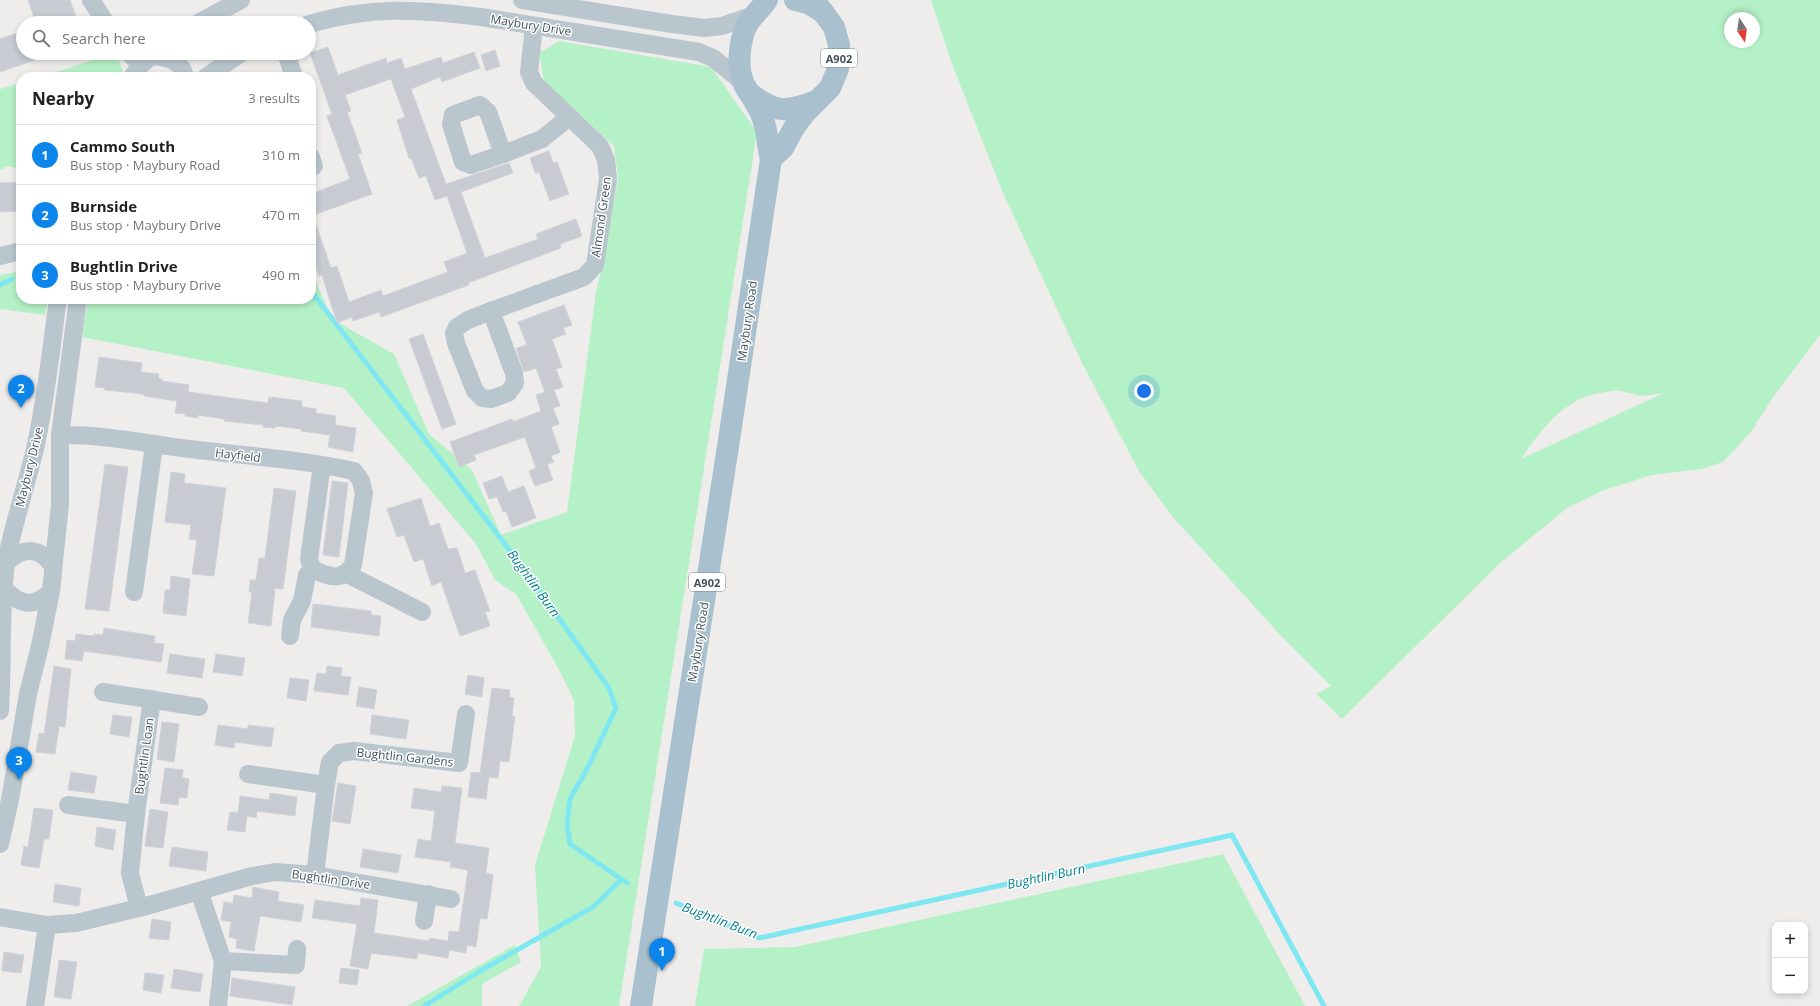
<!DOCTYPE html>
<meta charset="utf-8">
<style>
body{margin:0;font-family:"Open Sans",sans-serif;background:#f6f6f6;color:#222}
.controls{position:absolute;right:12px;bottom:12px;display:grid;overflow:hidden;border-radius:8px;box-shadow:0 2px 6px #0003}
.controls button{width:36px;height:36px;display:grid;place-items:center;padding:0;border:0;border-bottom:1px solid #e0e0e0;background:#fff;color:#222;font:20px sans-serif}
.compass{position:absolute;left:1724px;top:12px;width:36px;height:36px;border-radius:50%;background:#fff;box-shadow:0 2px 6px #0003;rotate:167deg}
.you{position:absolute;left:1144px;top:391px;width:14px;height:14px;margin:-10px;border:3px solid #fff;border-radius:50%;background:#1a73e8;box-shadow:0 0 0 6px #1a73e833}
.badge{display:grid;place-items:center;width:26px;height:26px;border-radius:50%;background:#0b85e9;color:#fff;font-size:13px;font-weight:700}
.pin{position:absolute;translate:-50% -33px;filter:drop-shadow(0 1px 2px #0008)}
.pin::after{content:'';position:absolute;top:21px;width:14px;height:12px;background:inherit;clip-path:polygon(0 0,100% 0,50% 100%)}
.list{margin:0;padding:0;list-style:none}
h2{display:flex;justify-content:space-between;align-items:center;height:52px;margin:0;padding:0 16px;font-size:17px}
h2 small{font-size:13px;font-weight:400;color:#767676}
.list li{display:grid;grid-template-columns:26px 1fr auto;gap:12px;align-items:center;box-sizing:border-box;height:60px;padding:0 16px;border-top:1px solid #e0e0e0}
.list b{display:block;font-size:15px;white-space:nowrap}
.list p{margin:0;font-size:13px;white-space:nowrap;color:#767676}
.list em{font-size:13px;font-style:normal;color:#767676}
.icon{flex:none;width:22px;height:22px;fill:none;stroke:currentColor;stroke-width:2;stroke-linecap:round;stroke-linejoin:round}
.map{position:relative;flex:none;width:1820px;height:1006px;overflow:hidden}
.search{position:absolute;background:#fff;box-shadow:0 2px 6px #0003;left:16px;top:16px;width:300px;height:44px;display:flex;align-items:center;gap:10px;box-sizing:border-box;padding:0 14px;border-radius:22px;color:#767676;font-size:15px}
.panel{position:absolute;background:#fff;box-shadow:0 2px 6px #0003;left:16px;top:72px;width:300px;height:232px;border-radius:16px}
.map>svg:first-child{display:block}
.green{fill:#b5f1c6;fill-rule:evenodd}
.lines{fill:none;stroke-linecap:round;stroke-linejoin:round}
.stream{stroke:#7fe7f2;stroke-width:5}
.building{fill:#c8ccd2;stroke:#cfd3d9}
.minor{stroke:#b9c6cd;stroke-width:18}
.major{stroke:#a9c0ce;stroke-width:22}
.labels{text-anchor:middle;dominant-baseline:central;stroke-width:3;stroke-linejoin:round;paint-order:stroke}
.shield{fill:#fff;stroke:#7b868c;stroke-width:1}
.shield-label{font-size:11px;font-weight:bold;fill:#43525b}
.street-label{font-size:12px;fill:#43525b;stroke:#fff}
.water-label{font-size:13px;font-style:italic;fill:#05828f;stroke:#fff}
</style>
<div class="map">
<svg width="1820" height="1006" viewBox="0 0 1820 1006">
<rect width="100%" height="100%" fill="#efecec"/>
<g class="green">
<path d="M931,0H1820V335L1773,397L1751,432L1723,462L1702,469L1652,475L1604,490L1567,508L1499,564L1342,719L1316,694L1331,686L1284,639L1172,516L1139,471L1082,363L1003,193L952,64ZM1730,18H1754V42H1730ZM1617,390L1642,396L1664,393L1521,459C1538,434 1559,405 1590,395C1599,393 1608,392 1617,390Z"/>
<path d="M559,41L711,67L757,132L619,1006H519L541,967L535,865L575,736L574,700L558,668L516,594L495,580L476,544L344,388L82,337L88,299H311V270L332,319L394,354L429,434L472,470L501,535L567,512L596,292L606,249L618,178L614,146L544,81L539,53Z"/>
<path d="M116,53L124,74L122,77H40Z"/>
<path d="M21,83V169L8,166L0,170V89Z"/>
<path d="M21,271V299H48L45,315L0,309V275Z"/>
<path d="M1223,854L1305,1006H695L704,949L795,947Z"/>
<path d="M515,945L521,962L482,984V1006H407Z"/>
</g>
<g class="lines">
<g class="stream">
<path d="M0,285L12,279"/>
<path d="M311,291L518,561L609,688L616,708L588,767L570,799L567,824L570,844L627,883"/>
<path d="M676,903L759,938L1232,835L1324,1006"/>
<path d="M424,1006L480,971L593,907L621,880"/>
</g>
</g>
<g class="building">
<path d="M28,0H70L78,23H36Z"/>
<path d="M23,31V53H49V55L0,72V39Z"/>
<path d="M328,47L338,75L386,58L387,63L401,58L405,69L441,57L443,63L474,52L480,68L442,82L440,77L411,89L446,184L509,163L513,173L461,192L485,258L538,239L536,234L576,219L582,236L560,244L561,248L468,283L469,285L381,317L379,312L353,321L352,317L337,323L322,275L319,276L311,253V217L313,216L331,268L337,266L349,302L381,290L383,296L448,272L444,262L467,253L447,196L435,200L426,176L419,178L411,158H409L397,120L405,117L391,79L345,95L351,111L347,112L362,153L358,154L372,194L311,216V194L350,179L327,116L332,114L310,53Z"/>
<path d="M495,50L500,66L486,71L481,55Z"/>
<path d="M549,151L553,163L557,162L569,194L550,201L539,172L535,173L530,158Z"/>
<path d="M21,182V211L0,212V183Z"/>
<path d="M564,305L572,325L563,328L566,334L552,339L562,367L556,369L563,387L554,390L560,406L553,408L559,424L551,427L560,452L551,456L554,462L536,468L525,437L474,455L476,460L459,467L450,442L512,419L513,422L541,411L536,395L545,392L536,368L524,372L516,348L527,345L518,322Z"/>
<path d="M423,334L456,424L442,429L409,339Z"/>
<path d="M99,357L142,363L141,372L159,374L158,378L162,379V381L189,385L188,392L268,403L269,397L302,401V407L316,409V413L336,416L335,425L356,428L353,452L328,447L330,435L301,431L302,429L275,426V428L263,427V425L224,421V419L198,415V418L185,416L186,414L175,413L177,401L144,396V394L105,390V388L95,387Z"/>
<path d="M105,464L128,467L109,611L85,609Z"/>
<path d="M547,464L553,480L535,486L529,471Z"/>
<path d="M171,472L185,474L184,483L226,488L214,576L192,574L197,540L189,539L191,525L165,522Z"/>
<path d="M502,476L508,492L524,486L536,518L512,527L506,511L503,512L497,497L489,499L483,483Z"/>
<path d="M332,481L348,483L339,557L323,555Z"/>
<path d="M274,488L296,491L283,589L275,588L271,626L248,623L252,592H249L250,580H256L259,558H265Z"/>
<path d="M421,498L430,526L439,523L448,549L457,548L465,573L475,570L490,611L485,612L490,626L460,636L441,582L432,586L423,559L414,562L404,535L397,537L387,509Z"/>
<path d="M171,576L190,579L186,616L163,613L165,590H170Z"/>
<path d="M313,604L371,611V615L381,616L379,636L311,627Z"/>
<path d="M104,628L155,636L154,643L164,644L161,662L84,651L82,661L65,659L67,640L75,641L76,634L94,636V634L103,635Z"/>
<path d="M170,654L205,659L202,678L167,673Z"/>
<path d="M216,654L245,658L242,676L213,672Z"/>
<path d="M54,666L71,669L65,727L59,726L55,754L36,752L39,733L44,734Z"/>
<path d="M327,666L342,668L341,676L351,677L348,695L314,691L317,673L326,674Z"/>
<path d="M468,675L484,678L482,697L465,694Z"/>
<path d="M290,678L309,680L306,701L287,698Z"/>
<path d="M359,687L377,690L374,709L356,706Z"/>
<path d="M492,688L510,690L509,697L514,698L512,716L515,717L509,762L500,761L498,778L489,777L486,799L468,797L471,772L480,773Z"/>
<path d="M113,715L132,717L129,737L110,734Z"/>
<path d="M372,715L409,720L406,739L370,734Z"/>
<path d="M162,722L179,724L174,762L157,759Z"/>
<path d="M218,725L248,729V725L274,728L271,747L235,742L234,748L215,745Z"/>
<path d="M165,768L183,770L182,778L189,779L187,798L179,797L178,805L160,803Z"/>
<path d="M71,772L97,776L94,793L68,790Z"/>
<path d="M338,783L356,786L350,824L332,821Z"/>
<path d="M442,786L462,788L455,843L489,848L486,873L493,875L490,900L487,919L480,918L476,947L467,945L466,953L449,950L448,958L418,953L417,959L371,953L368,969L350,966L357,924L312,918L315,900L360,906L361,898L378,900L374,933L429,941V938L448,941L449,931L459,932L468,870L450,867L451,862L415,857L418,839L431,841L435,811L411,808L414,788L441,792Z"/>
<path d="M270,793L297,797L295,816L257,811L256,818L247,816L245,832L227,830L230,812L238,813L240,796L269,800Z"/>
<path d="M34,808L53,810L49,839H44L39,868L21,865L24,846L28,847Z"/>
<path d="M150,809L168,812L163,848L145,846Z"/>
<path d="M97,827L116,830L113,850L95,846Z"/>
<path d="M172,847L208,852L206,871L169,866Z"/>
<path d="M363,849L401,855L398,873L360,867Z"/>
<path d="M55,884L81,888L79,906L53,902Z"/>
<path d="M253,887L279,892L278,901L304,905L301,922L260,916L254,951L236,948L237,939L229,937L231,922L221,920L224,902L233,903L234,895L252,898Z"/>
<path d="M152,919L171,922L169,940L149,938Z"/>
<path d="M4,952L24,955L21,973L2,971Z"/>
<path d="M59,960L77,962L71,999L54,997Z"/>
<path d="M341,968L359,970L357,985L339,983Z"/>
<path d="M174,969L203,974L200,992L171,988Z"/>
<path d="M145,973L164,975L161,993L143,990Z"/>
<path d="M232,978L295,987L292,1005L230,996Z"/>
</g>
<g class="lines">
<g class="minor">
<path d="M91,0L106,23"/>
<path d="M522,0L672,24L705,28L722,26L751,16"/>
<path d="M198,23L241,0"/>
<path d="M309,24C371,6 418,9 481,17L699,52L713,58L744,83"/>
<path d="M129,53L141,65"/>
<path d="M286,53L294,77"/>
<path d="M151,56C166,57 182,60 185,77"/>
<path d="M132,77L141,65L155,53"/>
<path d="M206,77L241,53"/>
<path d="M480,105L488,112L503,154L471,165L463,162L451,124L453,115Z"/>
<path d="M503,154L542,139L569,117"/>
<path d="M311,157L314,166L311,167"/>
<path d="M0,256L21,251"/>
<path d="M491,311L584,277L595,265L608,179L606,160L600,146L534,83L529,72L534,26"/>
<path d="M491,311L514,373L515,383L508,393L491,399L482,398L475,391L456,343L454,333L457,327L468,320Z"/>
<path d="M60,435C103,434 147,444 190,449C244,456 301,459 354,471L361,481L364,493L353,565C342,582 329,577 312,569L309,559L322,465"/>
<path d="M6,563C22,547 39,546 53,566"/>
<path d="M347,574L422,612"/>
<path d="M3,587C18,605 34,609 51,591"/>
<path d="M134,592L154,445"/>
<path d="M290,636L292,620L302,601L307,575L312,569"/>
<path d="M103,692L199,707"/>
<path d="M0,711C3,662 0,612 6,563C13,524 26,487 35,449C46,400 51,349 58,299"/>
<path d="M248,774L326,785"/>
<path d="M68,805L136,814"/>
<path d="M0,844L10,800L28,694L40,646L51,591L60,504V435L78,299"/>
<path d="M315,875L326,785L330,762L339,753L354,751L459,763L466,714"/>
<path d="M199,891L223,961L218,1006"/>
<path d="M139,908L130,873L136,814L152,699"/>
<path d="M0,917L47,925L76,923L139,908L252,876L275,872L315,875L451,899"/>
<path d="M424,921L428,894"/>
<path d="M223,961L296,965L297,949"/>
<path d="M35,1006L47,925"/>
</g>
<g class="major">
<path d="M795,0L808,3L823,12"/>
<path d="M751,94C776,114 787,112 816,101"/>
<path d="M771,159L783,148L795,126L805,113L830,88L838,69L839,45L834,27L814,0"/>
<path d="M641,1006L729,440L771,159C767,146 768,132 763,119C759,106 750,96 744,84C737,70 739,47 744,32C748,18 759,12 767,0"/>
</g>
</g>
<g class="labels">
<g class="shield">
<rect x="821" y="49" width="36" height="18" rx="3"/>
<rect x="689" y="573" width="36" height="18" rx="3"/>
</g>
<g class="shield-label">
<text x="839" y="58">A902</text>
<text x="707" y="582">A902</text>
</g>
<g class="street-label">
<text transform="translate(531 25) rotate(9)">Maybury Drive</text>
<text transform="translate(601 217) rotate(-82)">Almond Green</text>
<text transform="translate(747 321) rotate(-82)">Maybury Road</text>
<text transform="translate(238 455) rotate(7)">Hayfield</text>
<text transform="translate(29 467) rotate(-76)">Maybury Drive</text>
<text transform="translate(698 642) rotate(-81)">Maybury Road</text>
<text transform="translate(144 756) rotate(-82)">Bughtlin Loan</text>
<text transform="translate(405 757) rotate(6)">Bughtlin Gardens</text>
<text transform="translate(331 879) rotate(8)">Bughtlin Drive</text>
</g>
<g class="water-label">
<text transform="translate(534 583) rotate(54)">Bughtlin Burn</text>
<text transform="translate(1046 876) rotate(-12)">Bughtlin Burn</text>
<text transform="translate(720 920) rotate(21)">Bughtlin Burn</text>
</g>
</g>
</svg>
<div class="controls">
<button>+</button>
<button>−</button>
</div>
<svg class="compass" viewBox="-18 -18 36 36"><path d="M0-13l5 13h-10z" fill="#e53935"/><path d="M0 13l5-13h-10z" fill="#767676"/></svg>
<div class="you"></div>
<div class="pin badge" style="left:662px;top:971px">1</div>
<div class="pin badge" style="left:21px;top:408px">2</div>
<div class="pin badge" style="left:19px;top:780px">3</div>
<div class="search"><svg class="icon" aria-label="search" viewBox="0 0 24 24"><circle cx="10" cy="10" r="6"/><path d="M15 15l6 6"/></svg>Search here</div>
<section class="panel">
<h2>Nearby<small>3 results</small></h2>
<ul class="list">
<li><span class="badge">1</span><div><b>Cammo South</b><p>Bus stop · Maybury Road</p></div><em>310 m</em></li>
<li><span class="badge">2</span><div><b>Burnside</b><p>Bus stop · Maybury Drive</p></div><em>470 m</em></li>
<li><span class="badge">3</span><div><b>Bughtlin Drive</b><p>Bus stop · Maybury Drive</p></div><em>490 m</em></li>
</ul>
</section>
</div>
